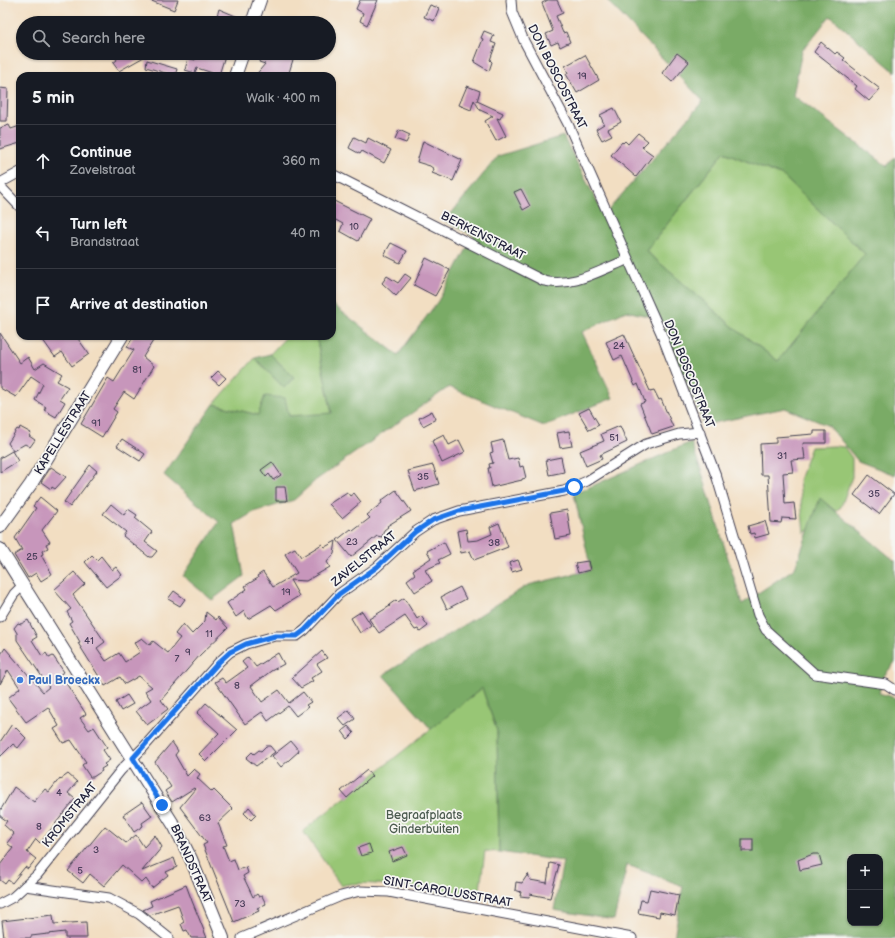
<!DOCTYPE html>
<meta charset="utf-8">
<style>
body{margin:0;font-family:"Balsamiq Sans",sans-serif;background:#242831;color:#f1f3f6}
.controls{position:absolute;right:12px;bottom:12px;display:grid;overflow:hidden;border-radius:8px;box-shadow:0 1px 3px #0004}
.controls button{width:36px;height:36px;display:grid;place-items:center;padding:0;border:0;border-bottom:1px solid #363941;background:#171b24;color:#f1f3f6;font:20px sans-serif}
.stop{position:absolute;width:12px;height:12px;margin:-9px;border:3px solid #1a73e8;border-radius:50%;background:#fff}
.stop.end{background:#1a73e8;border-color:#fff;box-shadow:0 1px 4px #0008}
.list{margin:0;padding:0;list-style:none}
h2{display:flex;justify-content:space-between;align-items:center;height:52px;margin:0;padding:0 16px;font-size:17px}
h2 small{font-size:13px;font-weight:400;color:#9ea1a6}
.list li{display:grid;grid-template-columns:26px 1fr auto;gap:12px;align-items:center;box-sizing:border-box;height:72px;padding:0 16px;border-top:1px solid #363941}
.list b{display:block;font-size:15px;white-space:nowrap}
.list p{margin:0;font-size:13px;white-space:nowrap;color:#9ea1a6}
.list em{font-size:13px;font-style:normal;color:#9ea1a6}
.icon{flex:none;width:22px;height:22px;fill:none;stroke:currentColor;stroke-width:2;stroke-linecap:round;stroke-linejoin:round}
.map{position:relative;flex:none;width:895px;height:938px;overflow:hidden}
.search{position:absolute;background:#171b24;box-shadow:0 1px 3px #0004;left:16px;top:16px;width:320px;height:44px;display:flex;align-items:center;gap:10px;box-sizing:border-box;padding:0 14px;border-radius:22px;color:#9ea1a6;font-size:15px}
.panel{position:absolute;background:#171b24;box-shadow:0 1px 3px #0004;left:16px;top:72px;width:320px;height:268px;border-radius:12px}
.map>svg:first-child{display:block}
.green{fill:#98c674;stroke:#5d7458}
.forest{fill:#7aab66;stroke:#4e6650;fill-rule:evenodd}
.building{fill:#c796bb}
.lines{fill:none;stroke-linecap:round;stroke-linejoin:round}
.street-casing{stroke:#413e4f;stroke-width:11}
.secondary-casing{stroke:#413e4f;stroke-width:14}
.street{stroke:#fff;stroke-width:9}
.secondary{stroke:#fff;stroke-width:12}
.route{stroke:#1a73e8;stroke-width:5}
.shop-dot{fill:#3f7fe0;stroke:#f6f6f2;stroke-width:1.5}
.labels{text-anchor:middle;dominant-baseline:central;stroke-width:3.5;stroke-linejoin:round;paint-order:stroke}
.number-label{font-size:10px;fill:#4b3f5b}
.street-label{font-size:12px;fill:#22223b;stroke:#f6f6f2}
.shop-label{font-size:12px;font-weight:bold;fill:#366cbe;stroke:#f6f6f2;text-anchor:start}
.park-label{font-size:12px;fill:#4b5b4f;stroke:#f6f6f2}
</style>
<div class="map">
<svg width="895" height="938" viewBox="0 0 895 938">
<rect width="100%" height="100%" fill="#f6f6f2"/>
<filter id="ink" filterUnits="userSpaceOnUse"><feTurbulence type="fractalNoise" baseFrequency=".025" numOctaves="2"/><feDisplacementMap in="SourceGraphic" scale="8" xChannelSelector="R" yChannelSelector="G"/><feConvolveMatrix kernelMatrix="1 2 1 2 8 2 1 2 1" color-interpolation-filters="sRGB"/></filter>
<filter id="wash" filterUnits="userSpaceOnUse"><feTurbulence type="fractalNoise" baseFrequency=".012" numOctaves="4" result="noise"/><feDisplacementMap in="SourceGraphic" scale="16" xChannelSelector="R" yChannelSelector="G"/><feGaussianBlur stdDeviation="0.9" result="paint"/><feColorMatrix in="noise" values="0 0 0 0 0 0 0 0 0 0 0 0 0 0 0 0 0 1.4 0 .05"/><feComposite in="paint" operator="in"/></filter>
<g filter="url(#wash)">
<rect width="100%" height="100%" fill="#f2dec2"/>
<g class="green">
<path d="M724,152L783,176L865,254L778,361L738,331L646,251Z"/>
<path d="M287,336H316L332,414L289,416L265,396L258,415L214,404L255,358L284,388L294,377L270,354Z"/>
<path d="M835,446L844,447L852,458V477L841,507L804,533L799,480L811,447Z"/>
<path d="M482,688L497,731L499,852L485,851L479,897C452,894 360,877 341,886L303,831Z"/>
</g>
<g class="forest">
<path d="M607,0H895V72L830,16L802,51L793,95L887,166L895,157V475L858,461L829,426L785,408L704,425L658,314L648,316L626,311L582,332L613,398L544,426L449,387L316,480L294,500L254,512L234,524L244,576L212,600L183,576L219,522L164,475L214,404L258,415L265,396L285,398L289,416L332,413L316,336H332V304L398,355L438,301L474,236L445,221L498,156L563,136L604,215L703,101ZM724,152L783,176L865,254L778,361L738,331L646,251Z"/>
<path d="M270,354L294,377L284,388L255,358Z"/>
<path d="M691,442L703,476L742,604L795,568L820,498L895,561V662L884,676L879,693L895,698V938H674L683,886L627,865L614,920L554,910L563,861L499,852L497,731L482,688L431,729L383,675L528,585L591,570L574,494ZM850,857H880V923H850Z"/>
</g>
<g id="blocks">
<g class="building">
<path d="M149,0H178L174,10Z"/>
<path d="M360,0H378L367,25L360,21L363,13L356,9Z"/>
<path d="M548,0H557L563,13L556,16L563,33L566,32L570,42L560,47L558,42L551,45L546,34L553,31L542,3Z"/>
<path d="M430,5L439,8L434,21L424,17Z"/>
<path d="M219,9L238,17L236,23H215Z"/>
<path d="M484,31L494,35L491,42L496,44L490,60L492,62L489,71L474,62L483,39L481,38Z"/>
<path d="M821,42L835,54L837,52L845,58L843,60L880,89L869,101L855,89L857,86L814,52Z"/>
<path d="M113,53H151L119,71L113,63L117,60Z"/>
<path d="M197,53L204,55L206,53L224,59L219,75L197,68L195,73L185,70L188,58L195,60Z"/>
<path d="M262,53H295L288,76H255L265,64L259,62Z"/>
<path d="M677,53L689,62L672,82L662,73Z"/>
<path d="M585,55L599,80L577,93L566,74L568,73L565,66Z"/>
<path d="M147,60L177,69L175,76L146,67Z"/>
<path d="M467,86L480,91L477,101L503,113L500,119L497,118L506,136L496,141L485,121L493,116L480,110L474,100L471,110L459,105Z"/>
<path d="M0,88L8,89L7,121H0Z"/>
<path d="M614,108L621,122L608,129L612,135L602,140L596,129L604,124L600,115Z"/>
<path d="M9,125L11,129L20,126V143L0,149V128Z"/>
<path d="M399,130L410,135L406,143L395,139Z"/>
<path d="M638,133L648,141L642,147L653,155L636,177L611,155L622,142L623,143L625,141L628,144Z"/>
<path d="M354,137L366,143L368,138L391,150L384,163L362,151L360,154L349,148Z"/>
<path d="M423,141L462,160L453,181L432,173L434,169L430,166L417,162Z"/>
<path d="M521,189L530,206L523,210L514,192Z"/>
<path d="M332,200L370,219L358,241L340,231L343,224L332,218Z"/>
<path d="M391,243L407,251L400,263L384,255Z"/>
<path d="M426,258L450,270L435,296L414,285Z"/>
<path d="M405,274L411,278L396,296L382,283L387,276L398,283Z"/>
<path d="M0,333L20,363L28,357L35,369L44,363L62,374L57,381L68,387L60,399L65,402L56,417L44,410L46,407L35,400L43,384L31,376L16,397L0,388Z"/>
<path d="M624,334L650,391L654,390L659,400L661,399L673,427L652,434L640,404L645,402L638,384L635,386L622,356L614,360L606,342Z"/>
<path d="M40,336H76L89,354L72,366L62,352L55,357Z"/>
<path d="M134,336H156L143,357L154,366L134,399L124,392L113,409L117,412L102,437L81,424L108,378L114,382L134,350L127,347Z"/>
<path d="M218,371L226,378L219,385L211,378Z"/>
<path d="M589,408L599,425L589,430L579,413Z"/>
<path d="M432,411L436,419L423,426L419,418Z"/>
<path d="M620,426L627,442L600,455L602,459L586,466L580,451L604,441L601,434Z"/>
<path d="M20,427L31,433L29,436L35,440L30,447L25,444L13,451L8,443L17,429L19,430Z"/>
<path d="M569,431L572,446L560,448L557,433Z"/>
<path d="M814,431H826V443H803L805,459L791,460L793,472L783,473L785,504L794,503L796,519L782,518L781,523L771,522L768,475H761L760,444L776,443V437L814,434Z"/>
<path d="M444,435L449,445L459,440L465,452L442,463L432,441Z"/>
<path d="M122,439L145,454L140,461L117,446Z"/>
<path d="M503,440L508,460L518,458L520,467L523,466L526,478L522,479V480L492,487L488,468H490L489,464L493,463L490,453L493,452L491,443Z"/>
<path d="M12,451L18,461L0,472V458Z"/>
<path d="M561,457L564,472L549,475L546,460Z"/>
<path d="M272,462L281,475L273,480L269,474L266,477L261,470Z"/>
<path d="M90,465L97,471L70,507L64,502Z"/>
<path d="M433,465L439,484L415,491L408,471Z"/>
<path d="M51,467L66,477L55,489L52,487L51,489L41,482Z"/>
<path d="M869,475L894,494L879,514L854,495Z"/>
<path d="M276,487H285L287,501H276Z"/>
<path d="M396,490L411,511L387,526L388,527L384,530L382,537L377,536L351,557L337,540L351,529L353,531L370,518L367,515L382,503L381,501Z"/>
<path d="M347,492L350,496L354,493L361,502L342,518L329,504Z"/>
<path d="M40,497L57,511L42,530L50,542L46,544L48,548L42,551L43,554L41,555L52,574L41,581L36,573L28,578L14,555L22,550L15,538L36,508L33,506Z"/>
<path d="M111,504L124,515L128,509L137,515L135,518L152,532L145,542L157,551L152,557H149L123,536L126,532L103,514Z"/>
<path d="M567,510L571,536L555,539L550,513Z"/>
<path d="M765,521L769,534L755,538L754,533L750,534L748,526Z"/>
<path d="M499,523L508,547L474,560L470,551L461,553L457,531L466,529L468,541L478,540L492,534L490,527Z"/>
<path d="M336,541L334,554L327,562L330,567L306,581L290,580L299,596L276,610L271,605L248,619L244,611L236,617L227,603L247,589L245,586L258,578L257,576L263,572L273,587L297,573L285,554L289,551L295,548L301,557L322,544L325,547Z"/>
<path d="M444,542L450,554L438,560L440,563L425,570L432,581L415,592L407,580L415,574L413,570L431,558L427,551Z"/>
<path d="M92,555L97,560L101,556L112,570L116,567L122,575L106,587L85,562Z"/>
<path d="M518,560L522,569L512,572L509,563Z"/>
<path d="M588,561L590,570L578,573L575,563Z"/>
<path d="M74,572L85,584L73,595L105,642L97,648L106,661L119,653L125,662L140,652L134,643L142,638L150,645L153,641L168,653L180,638L175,634L183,624L192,634L205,621L206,612L216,620L218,617L228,628L200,655L161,700L168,709L147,725L136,711L151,700L145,691L152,687L139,676L125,684L120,677L105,686L78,643L80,642L69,623L72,621L67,612L71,609L54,590Z"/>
<path d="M460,587L466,599L447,609L441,597Z"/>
<path d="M174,591L185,599L180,606L168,599Z"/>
<path d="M404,598L417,619L421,616L428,626L420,632L418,629L415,630L405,616L379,633L369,619L390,606L389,605L396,600L398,602Z"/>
<path d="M362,611L371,625L360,633L351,618Z"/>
<path d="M28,620L37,637L32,640L42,656L46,653L49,658L53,656L64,672L60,674L86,714L80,718L89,730L94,727L107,747L103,750L110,760L104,764L106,766L101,769L102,771L93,777H90L82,765L86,762L71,740L63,743L54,729L59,726L48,707L26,722L8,698L20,688L8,670L0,684V656L5,648L43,692L49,687L17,640V633L14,628L18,623L21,624Z"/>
<path d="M322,651L327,658L317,664L322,671L311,678L313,681L301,688L292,678Z"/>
<path d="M278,653L284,664L271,671L251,686L262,702L279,690L289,703L303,692L311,702L306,705L308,707L296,716L288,706L268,721L262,712L245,724L215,682L222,678L226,683L247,668L242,662L248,657L256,667Z"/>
<path d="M127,695L133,704L121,711L116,702Z"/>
<path d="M206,703L237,730L206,761L199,754L219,733L197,713Z"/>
<path d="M349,710L355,719L345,726L338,718Z"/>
<path d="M12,724L26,738L18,748L13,744L0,757V742Z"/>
<path d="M348,726L354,733L348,739L342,731Z"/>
<path d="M291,741L299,751L281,767L272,756Z"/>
<path d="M172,742L178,751L175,755L187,776L194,769L200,774L197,778L212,792L214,790L233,809L218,823L227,845L223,846L229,861L234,859L238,870L246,867L248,873L243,876L253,897L257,894L259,897L262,896L266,904L257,908L259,911L234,922L203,845L207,843L180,807L195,789L194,788L172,802L165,791L171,787L155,762Z"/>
<path d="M266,746H270L275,752L256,766L246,758L252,752L254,754L259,750L261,751Z"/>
<path d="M367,770L372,776L347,798L341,791Z"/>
<path d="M68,774L77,782L68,793L75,799L40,843L36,839L27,852L36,859L28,869L25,867L12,883L8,880L5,884L0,880V865L13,848L7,843L14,834L4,825L7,821L0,816V811L14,787L34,802L45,789L49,792L60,778L61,779Z"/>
<path d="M142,802L152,816L142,823L143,826L134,832L123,815Z"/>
<path d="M249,807L256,815L251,820L244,813Z"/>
<path d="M105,826L126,843L136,835L144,847L155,835L162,847L142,871L174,858L177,867L166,872L168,875L152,888L146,879L142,883L122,865L104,886L90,874L83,883L68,871Z"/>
<rect x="742" y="839" width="11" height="12"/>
<path d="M369,844L372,853L361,856L358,848Z"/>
<path d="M403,847L407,855L392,861L389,852Z"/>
<path d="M813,854H819L822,865L800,870L798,860Z"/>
<path d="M550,863L559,865L550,898L530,894L529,897L520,896L521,892L515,890L516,882L522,883L528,874L530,880L547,883Z"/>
<path d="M186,885L192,901L207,938H191L187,930L184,931L181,924L184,922L178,905L150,915L143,910L152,906L150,901Z"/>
<path d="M650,889L679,895L675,915L660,912L659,917L638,913L641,900L647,901Z"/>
<path d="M53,915L54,924L86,922L87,938H65V932L31,936V938H4L2,921Z"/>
</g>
</g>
</g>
<g filter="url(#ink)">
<use href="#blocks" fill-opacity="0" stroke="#413e4f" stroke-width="1"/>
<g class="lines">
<defs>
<g id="street">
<path d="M511,0L512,12L524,41L568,124L661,333L717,478L758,615L766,630L815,674L886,684L895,690"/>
<path d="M332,174L544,281C573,288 600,270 627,260"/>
<path d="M0,183L20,172"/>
<path d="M0,186L20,207"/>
<path d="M0,617L14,594L22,586"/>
<path d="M25,886L109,898L139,914L169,938"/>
<path d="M0,904L13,897L37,875L121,770L143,748L219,662L230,652L246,644L275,636H297L305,630L339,594L377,567L415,532L433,520L459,511L564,491L587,481L646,444L679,434L700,432"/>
<path d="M242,938L341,896L360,891L389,892L632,938"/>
</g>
<g id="secondary">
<path d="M252,23L260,0"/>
<path d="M235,76L243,53"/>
<path d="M0,527L31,484L122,336"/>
<path d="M0,549L175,827L191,859L223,938"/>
</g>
</defs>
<use href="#street" class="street-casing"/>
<use href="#secondary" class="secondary-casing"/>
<use href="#street" class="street"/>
<use href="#secondary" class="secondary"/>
</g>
</g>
<g class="lines" filter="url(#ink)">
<path class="route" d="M162,805L133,758L219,662L230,652L246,644L275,636H297L305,630L339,594L377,567L415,532L433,520L459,511L564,491L574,487"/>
</g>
<circle class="shop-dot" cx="20" cy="680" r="4"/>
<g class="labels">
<g class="number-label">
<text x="582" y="76">19</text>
<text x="354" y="227">10</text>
<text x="619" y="346">24</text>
<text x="137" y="370">81</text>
<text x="96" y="423">91</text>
<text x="614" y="438">51</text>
<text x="782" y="456">31</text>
<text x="423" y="477">35</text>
<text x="874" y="494">35</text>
<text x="352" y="542">23</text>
<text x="494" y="543">38</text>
<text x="32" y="557">25</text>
<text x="286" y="592">19</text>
<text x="209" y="634">11</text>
<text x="89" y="641">41</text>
<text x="188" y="652">9</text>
<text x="177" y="659">7</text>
<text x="237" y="686">8</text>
<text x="59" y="793">4</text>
<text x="205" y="818">63</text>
<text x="39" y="827">8</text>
<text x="96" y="850">3</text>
<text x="80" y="871">5</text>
<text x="240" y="904">73</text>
</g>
<g class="street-label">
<text transform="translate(557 77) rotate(63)">DON BOSCOSTRAAT</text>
<text transform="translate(483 236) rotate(27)">BERKENSTRAAT</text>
<text transform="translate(689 374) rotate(68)">DON BOSCOSTRAAT</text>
<text transform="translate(63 433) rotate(-58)">KAPELLESTRAAT</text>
<text transform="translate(364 559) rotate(-39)">ZAVELSTRAAT</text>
<text transform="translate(70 815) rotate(-51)">KROMSTRAAT</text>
<text transform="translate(191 864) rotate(66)">BRANDSTRAAT</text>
<text transform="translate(448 892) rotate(10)">SINT-CAROLUSSTRAAT</text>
</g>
<g class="shop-label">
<text x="28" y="680">Paul Broeckx</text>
</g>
<g class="park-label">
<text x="424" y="815">Begraafplaats<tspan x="424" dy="14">Ginderbuiten</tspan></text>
</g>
</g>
</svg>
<div class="controls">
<button>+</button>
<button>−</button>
</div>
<div class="stop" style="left:574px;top:487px"></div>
<div class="stop end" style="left:162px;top:805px"></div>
<div class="search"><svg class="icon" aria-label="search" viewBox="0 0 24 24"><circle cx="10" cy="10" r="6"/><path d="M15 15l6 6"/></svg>Search here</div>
<section class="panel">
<h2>5 min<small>Walk · 400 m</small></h2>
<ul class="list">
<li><svg class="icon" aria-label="ahead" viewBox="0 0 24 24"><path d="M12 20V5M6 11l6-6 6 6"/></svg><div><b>Continue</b><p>Zavelstraat</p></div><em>360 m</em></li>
<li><svg class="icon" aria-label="left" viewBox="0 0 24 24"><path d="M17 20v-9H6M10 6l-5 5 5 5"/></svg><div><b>Turn left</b><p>Brandstraat</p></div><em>40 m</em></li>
<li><svg class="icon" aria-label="arrive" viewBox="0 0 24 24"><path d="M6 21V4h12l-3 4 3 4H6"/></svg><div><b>Arrive at destination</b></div></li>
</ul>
</section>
</div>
